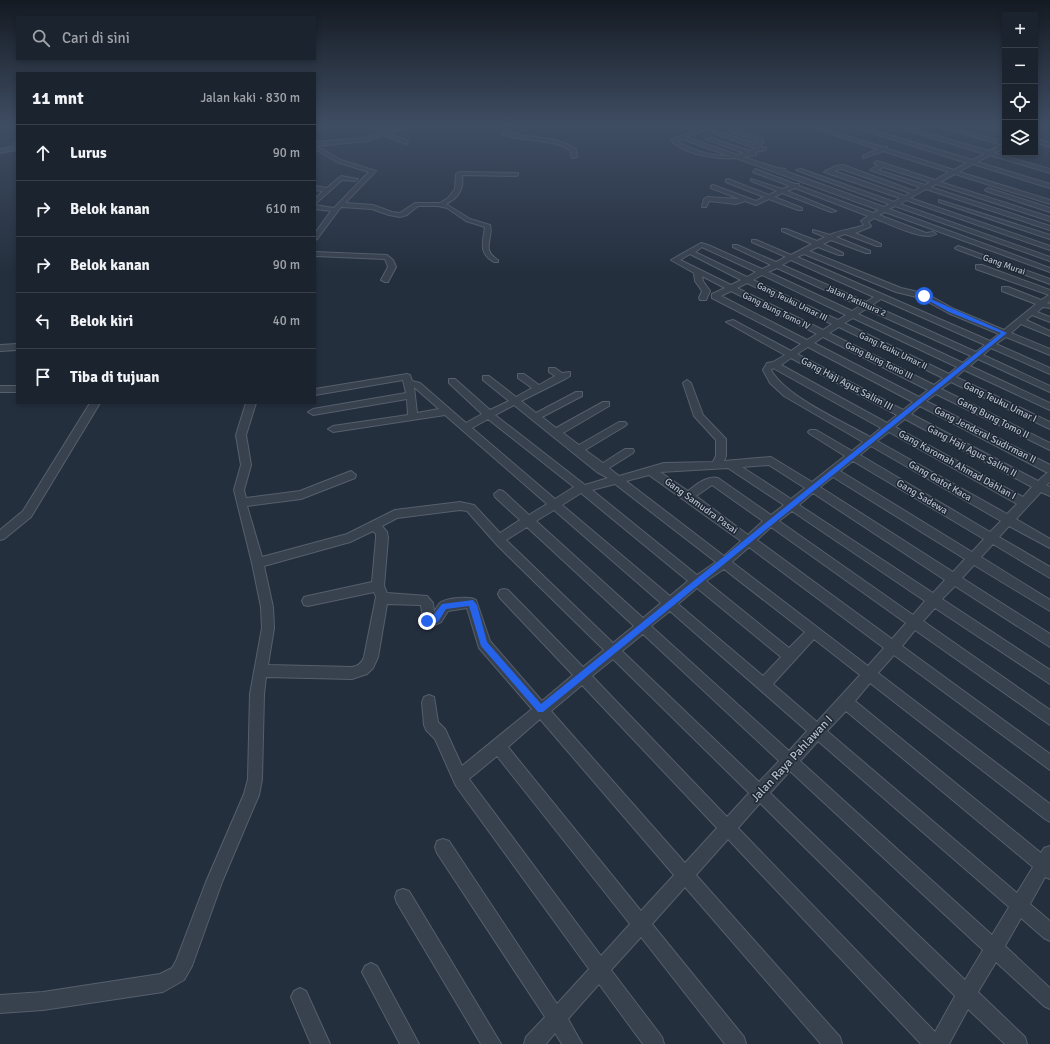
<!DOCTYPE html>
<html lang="id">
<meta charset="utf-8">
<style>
body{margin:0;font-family:Signika,sans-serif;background:#242b36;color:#f1f3f6}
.controls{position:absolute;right:12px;top:12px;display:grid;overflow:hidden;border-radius:0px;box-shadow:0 2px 6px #0003}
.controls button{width:36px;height:36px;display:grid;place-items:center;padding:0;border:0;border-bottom:1px solid #39404a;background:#1b232e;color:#f1f3f6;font:20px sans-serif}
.stop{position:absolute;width:12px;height:12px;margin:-9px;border:3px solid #2563eb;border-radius:50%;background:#fff}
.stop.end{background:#2563eb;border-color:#fff;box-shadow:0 1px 4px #0008}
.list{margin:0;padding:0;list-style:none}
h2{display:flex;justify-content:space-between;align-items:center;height:52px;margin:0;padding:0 16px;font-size:17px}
h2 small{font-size:13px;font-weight:400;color:#a0a4aa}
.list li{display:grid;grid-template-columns:26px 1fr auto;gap:12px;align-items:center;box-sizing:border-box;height:56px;padding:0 16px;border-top:1px solid #39404a}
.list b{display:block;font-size:15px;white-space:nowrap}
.list em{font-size:13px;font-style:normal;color:#a0a4aa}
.icon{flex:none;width:22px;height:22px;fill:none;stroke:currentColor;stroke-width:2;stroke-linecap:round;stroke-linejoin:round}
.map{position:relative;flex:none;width:1050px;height:1044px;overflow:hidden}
.search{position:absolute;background:#1b232e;box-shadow:0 2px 6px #0003;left:16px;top:16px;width:300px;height:44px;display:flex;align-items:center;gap:10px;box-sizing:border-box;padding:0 14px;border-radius:0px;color:#a0a4aa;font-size:15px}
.panel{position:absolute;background:#1b232e;box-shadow:0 2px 6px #0003;left:16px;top:72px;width:300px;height:332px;border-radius:0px}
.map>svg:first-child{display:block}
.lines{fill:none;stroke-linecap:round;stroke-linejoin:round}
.street-casing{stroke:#565f6c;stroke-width:2}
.secondary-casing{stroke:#565f6c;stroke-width:2}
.street{fill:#38414e;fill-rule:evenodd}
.secondary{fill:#465061;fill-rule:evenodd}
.route{fill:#2563eb}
.labels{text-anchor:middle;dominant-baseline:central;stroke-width:3;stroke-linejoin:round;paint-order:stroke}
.far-street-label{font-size:9px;fill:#b4bcc9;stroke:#1d2633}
.street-label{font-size:10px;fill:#b4bcc9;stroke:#1d2633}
.near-street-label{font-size:12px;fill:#b4bcc9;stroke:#1d2633}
</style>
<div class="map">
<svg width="1050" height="1044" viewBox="0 0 1050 1044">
<rect width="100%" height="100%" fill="#242f3e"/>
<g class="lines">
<defs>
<g id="street">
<path d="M315,126H335L315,130Z"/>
<path d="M408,126H423L388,133L408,141L406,144L383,135L367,141L316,146L341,160L376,171L345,203L373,205L392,212L400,213L415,203H440L448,198L455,189L456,174L459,172L518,173V175L516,176L462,175C464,188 459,198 446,204L470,219L490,225C494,239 480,249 498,260V262H494C478,253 483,242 485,227L466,221L447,208L438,206H418L407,215L400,217L389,215L372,209L341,207L317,239L315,240V233L331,211L315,209V205L334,208L369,172L337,162L315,149V142L366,138L390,129Z"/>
<path d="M706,126L712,127L686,137L737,155L744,153L706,139L711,138L750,151L755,148L711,132L716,131L756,144L758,141L730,131L735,130L762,139L764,142L760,146L766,148V150L755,152L756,155L743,157L777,168L785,169V171L884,207L889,204L796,170L801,169L894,202L900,198L824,172L836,166L843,165L914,191L920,187L870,170L878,165L874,163L877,161L935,180L949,172L883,151L863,158V156L878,149L807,126H815L882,147H887V149L954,170L967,163L851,126H859L972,160L985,154L894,126H903L989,151L1002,145L938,126H947L1005,142V147L994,153L1050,169V173L990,155L977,162L1050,184V188L973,164L959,172L1050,200V204L955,174L940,182L1050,217V221L936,184L930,187L1050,226V230L926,189L910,198L1050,246V250L906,200L900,204L1050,257V261L895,206L889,209L1050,268V272L885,212L879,215L926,233L933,232L936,234C925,242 887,223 874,218L868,222L871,226L870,227L855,233L881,244V246H877L845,234L836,237L870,251V253H866L831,240L823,244L843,253V255H839L818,247L809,251L901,288L927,294L954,309L1004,330L1036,304L1002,291V287H1008L1041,300L1049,295L976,269V265H982L1050,290V301L1047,303L1050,304V308L1043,307L1037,312L1050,317V322L1032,315L1026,320L1050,331V336L1021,324L1011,333L1050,349V355L1006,337L996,344L1050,368V374L991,348L983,355L1050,386V392L978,359L970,366L1050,403V410L964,370L956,377L1050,422V429L951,382L941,389L1050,443V450L936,394L926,401L1050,465V482L1046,485L1050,487V496L1041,492L1016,519L1050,539V548L1009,526L999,537L1050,567V578L993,544L981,557L1050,600V611L974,565L962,578L1050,634V647L955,586L942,599L1050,670V684L935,608L923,621L1050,710V725L915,630L902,646L1050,754V770L894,655L878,673L1050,804V822L1045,819L870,683L855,701L1041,853L1044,848L1050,846V879L1045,877L1030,904L1050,921V941L1044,938L1021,918L1005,946L1050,988V1009L1044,1006L996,962L978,992L1025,1037L1027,1044H1005L968,1009L949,1044H921L728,839L696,875L840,1037L842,1044H821L685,887L652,924L744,1037L746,1044H725L641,937L611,970L662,1037L664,1044H643L599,984L568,1019L582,1044H562L555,1033L546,1044H524L526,1037L545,1017L437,853L435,847L437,841L443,839L449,841L557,1004L589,969L456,786L435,739L426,730L424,725L422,702L424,697L429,695L434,697L438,722L445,729L462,766L532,709L479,648L467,608L448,611L441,622L428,628L424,627L421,605L387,604L378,657L373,668L367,674L352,679L266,677L264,694L262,779L259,795L222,882L192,966L184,980L163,992L43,1010L0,1013V995L43,992L160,974L172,968L176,961L206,882L244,794L248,779L250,694L262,628L261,607L252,563L234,490L241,465L236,435L246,403H256L246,435L251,465L244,490L246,498L300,491L351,471L356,475L355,478L301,499L247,506L262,557L347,534L395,510L460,502L474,505L500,533L520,520L495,497L494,494L499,490L503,491L529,515L547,504L445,415L333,432L328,429L333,426L408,415L407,399L313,415L308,412L313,409L406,393L403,380L315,395V389L407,374L410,375L412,381L420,383L466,423L482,414L449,383V379H455L490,410L509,401L483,380V376H489L516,397L532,388L518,378V374H524L539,385L555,376L549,372V368H555L562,373L570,372V376L565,379L521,401L536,413L576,392H582V396L542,417L556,428L603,402H609V406L563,433L579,445L619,422H625L627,424L625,426L585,450L603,463L625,449H633L634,451L633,453L609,468L619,476L664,463L713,462L716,456V440L694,416L683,383L687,380L691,383L703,415L726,439V456L724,461L771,457L812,482L845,456L810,434L808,432L810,430H816L852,451L863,442L784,396L770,383L763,370L767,363L773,362L785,355L726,322L733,320L791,351L801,344L712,298V294L725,288L702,276L703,281L710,291L706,300H700L699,298L702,291L695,281L694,273L671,260L701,243L708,245L762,269L771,265L733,247V245H737L776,262L786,257L752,242V240H756L791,255L812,244L782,231V229H786L817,241L825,237L813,232V230L830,235C842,229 853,230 864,225L861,221L868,216L795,188L787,191L836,211L831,212L782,193L774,197L802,208V210H798L769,199L756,205L745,201L736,204L709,201L706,207H702L704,199L707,197L740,199L711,188V186L713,185L756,201L764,197L726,182V180L728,179L769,195L777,191L751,181V179L782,189L790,186L753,172L755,169L795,184H799V186L873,213L879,210L736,158C719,160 683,154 671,140ZM682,139L729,156C713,157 691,150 677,141ZM883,167L930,182L925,185L878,170ZM839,169H842L910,193L905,196L834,171ZM702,247L704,248L756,272L747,277L695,252ZM690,254L741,280L731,285L680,260ZM804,254L896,292L921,298L948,313L999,334L990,341L797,257ZM791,260L874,297L866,302L782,265ZM777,268L860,306L852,311L768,272ZM762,275L846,315L838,320L753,280ZM747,283L832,324L823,330L737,288ZM731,291L817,334L807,340L721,296ZM881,299L985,345L976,352L872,305ZM866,309L971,356L963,363L858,314ZM853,318L957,367L949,374L844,323ZM839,327L943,378L934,385L829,333ZM823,337L928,390L919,397L814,343ZM808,347L913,402L903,410L797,354ZM791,358L897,415L887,423L781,365ZM773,368L881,428L870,437C842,421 786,397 771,370ZM414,387L439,409L417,413ZM514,405L597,472L608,478L585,485L495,415ZM920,406L1046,472H1048L1038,481L911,414ZM488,419L574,487L555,499L472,428ZM905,419L1032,487L1023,497L895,427ZM889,432L1017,504L1007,514L877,441ZM871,446L1001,521L990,532L860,455ZM853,461L984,539L972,552L840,471ZM769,465L805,488L791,499L742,467ZM728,468L784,505L771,515L718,478C707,475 696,485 688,491L660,472ZM649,475L741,541L724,556L626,481ZM833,477L965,559L953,572L820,487ZM615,484L716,562L697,575L592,490ZM712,485L763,521L748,535L696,496ZM581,493L688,581L670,596L562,505ZM813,493L945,580L933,593L799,505ZM460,510L467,511L498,546L604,650L583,667L508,590L504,589L500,590L498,594L500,598L573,675L542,701L490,641L476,600C470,596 448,598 441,602C438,604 436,609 434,612L433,603L427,596L387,593L384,586L388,538L387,532L382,526L397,518ZM554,510L661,603L643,618L536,521ZM792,511L925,601L913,615L779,521ZM527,527L634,626L613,643L506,540ZM771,527L906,623L892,639L757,540ZM373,531L376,534V538L372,582L308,596L304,597L302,601L304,605L308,606L374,592L376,597L364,657C362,663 358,666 352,667L268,665L274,628L273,607L264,566L350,542ZM749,547L884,648L868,666L732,562ZM724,569L805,632L789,648L706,581ZM697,588L781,657L763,676L678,604ZM670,611L807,731L789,751L651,626ZM643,634L779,761L759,782L622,651ZM814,639L860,675L817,722L773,684ZM613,659L749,793L727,817L592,676ZM582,685L717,828L685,863L551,711ZM846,711L1033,867L1017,893L827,731ZM540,719L674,875L641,911L508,747ZM818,741L1009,907L992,935L800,761ZM497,756L630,924L601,956L469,779ZM790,771L983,950L965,980L770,793ZM760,803L955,996L935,1032L738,828Z"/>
<path d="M981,126H990L1005,130V134Z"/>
<path d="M504,131C527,139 555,135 576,149L577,157L572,158L571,151C551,137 524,143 502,134Z"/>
<path d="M1035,138L1050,143V147L1035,142Z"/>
<path d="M17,141V148L12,149L14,143Z"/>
<path d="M341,176L358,179L355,181L342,180L315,204V199L323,191L315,190V186L327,188Z"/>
<path d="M988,188L1050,208V212L986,191L985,190Z"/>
<path d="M939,200L1050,235V239L939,202Z"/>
<path d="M958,246L1050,279V284L956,249L955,248Z"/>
<path d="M315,252L387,255L393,260L396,267L388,282H385L381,280L388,267L385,259L315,256Z"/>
<path d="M17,344V350L0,351V345Z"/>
<rect x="0" y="386" width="17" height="6"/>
<path d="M90,403H100L31,517L4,539L0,540V530L23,511Z"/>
<path d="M403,889L409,891L501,1044H481L397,903L395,897L397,891Z"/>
<path d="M371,963L377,966L419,1044H400L362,972L365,966Z"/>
<path d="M300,988L306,991L330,1044H311L291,997L294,991Z"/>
</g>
<path id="secondary" d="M17,146V150L0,153V149Z"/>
</defs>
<use href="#street" class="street-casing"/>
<use href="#secondary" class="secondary-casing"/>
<use href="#street" class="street"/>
<use href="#secondary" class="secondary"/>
</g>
<linearGradient id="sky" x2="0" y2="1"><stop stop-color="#141a22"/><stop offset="0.46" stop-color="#3f4d63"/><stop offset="1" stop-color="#3f4d63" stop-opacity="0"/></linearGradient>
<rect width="1050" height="272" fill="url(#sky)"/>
<path class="route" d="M922,295L1007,333L543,712H538L481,646L469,606L446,609L438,622L428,626L424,623V618L432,617L442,604L473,600L477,605L487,642L541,704L1001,333L949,312L922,297Z"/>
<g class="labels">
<g class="far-street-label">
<text transform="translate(1004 265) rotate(20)">Gang Murai</text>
<text transform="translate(856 301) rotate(24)">Jalan Patimura 2</text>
<text transform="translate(792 302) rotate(26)">Gang Teuku Umar III</text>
<text transform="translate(776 311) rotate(26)">Gang Bung Tomo IV</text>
<text transform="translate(893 351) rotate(26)">Gang Teuku Umar II</text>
<text transform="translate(879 361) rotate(26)">Gang Bung Tomo III</text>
</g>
<g class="street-label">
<text transform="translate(847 384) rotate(28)">Gang Haji Agus Salim III</text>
<text transform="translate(1000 402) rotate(26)">Gang Teuku Umar I</text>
<text transform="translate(993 418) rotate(27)">Gang Bung Tomo II</text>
<text transform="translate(985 435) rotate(27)">Gang Jenderal Sudirman II</text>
<text transform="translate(972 451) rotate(28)">Gang Haji Agus Salim II</text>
<text transform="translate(957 465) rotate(29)">Gang Karomah Ahmad Dahlan I</text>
<text transform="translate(940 481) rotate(30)">Gang Gatot Kaca</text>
<text transform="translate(922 497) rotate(31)">Gang Sadewa</text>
<text transform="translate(701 506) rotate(36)">Gang Samudra Pasai</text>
</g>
<g class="near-street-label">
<text transform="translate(792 759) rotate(-47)">Jalan Raya Pahlawan I</text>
</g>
</g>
</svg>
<div class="controls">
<button>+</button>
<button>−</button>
<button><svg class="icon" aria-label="locate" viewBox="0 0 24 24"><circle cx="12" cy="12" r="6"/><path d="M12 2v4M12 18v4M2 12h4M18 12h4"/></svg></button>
<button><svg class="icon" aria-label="layers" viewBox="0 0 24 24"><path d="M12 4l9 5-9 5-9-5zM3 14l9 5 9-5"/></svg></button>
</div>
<div class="stop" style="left:924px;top:296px"></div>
<div class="stop end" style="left:427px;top:621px"></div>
<div class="search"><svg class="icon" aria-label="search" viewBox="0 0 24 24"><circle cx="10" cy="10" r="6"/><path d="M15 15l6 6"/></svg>Cari di sini</div>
<section class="panel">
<h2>11 mnt<small>Jalan kaki · 830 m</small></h2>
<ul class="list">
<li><svg class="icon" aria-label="ahead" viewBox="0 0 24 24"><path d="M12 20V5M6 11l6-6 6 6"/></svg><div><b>Lurus</b></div><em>90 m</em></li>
<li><svg class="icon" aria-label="right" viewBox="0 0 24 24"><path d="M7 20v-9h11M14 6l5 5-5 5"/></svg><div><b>Belok kanan</b></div><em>610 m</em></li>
<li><svg class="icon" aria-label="right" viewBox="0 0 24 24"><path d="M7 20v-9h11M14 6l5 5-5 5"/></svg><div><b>Belok kanan</b></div><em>90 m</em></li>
<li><svg class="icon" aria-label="left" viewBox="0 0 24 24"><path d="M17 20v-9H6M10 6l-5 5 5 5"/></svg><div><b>Belok kiri</b></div><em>40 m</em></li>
<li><svg class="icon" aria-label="arrive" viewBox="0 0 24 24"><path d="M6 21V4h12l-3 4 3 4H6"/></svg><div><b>Tiba di tujuan</b></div></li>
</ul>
</section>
</div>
